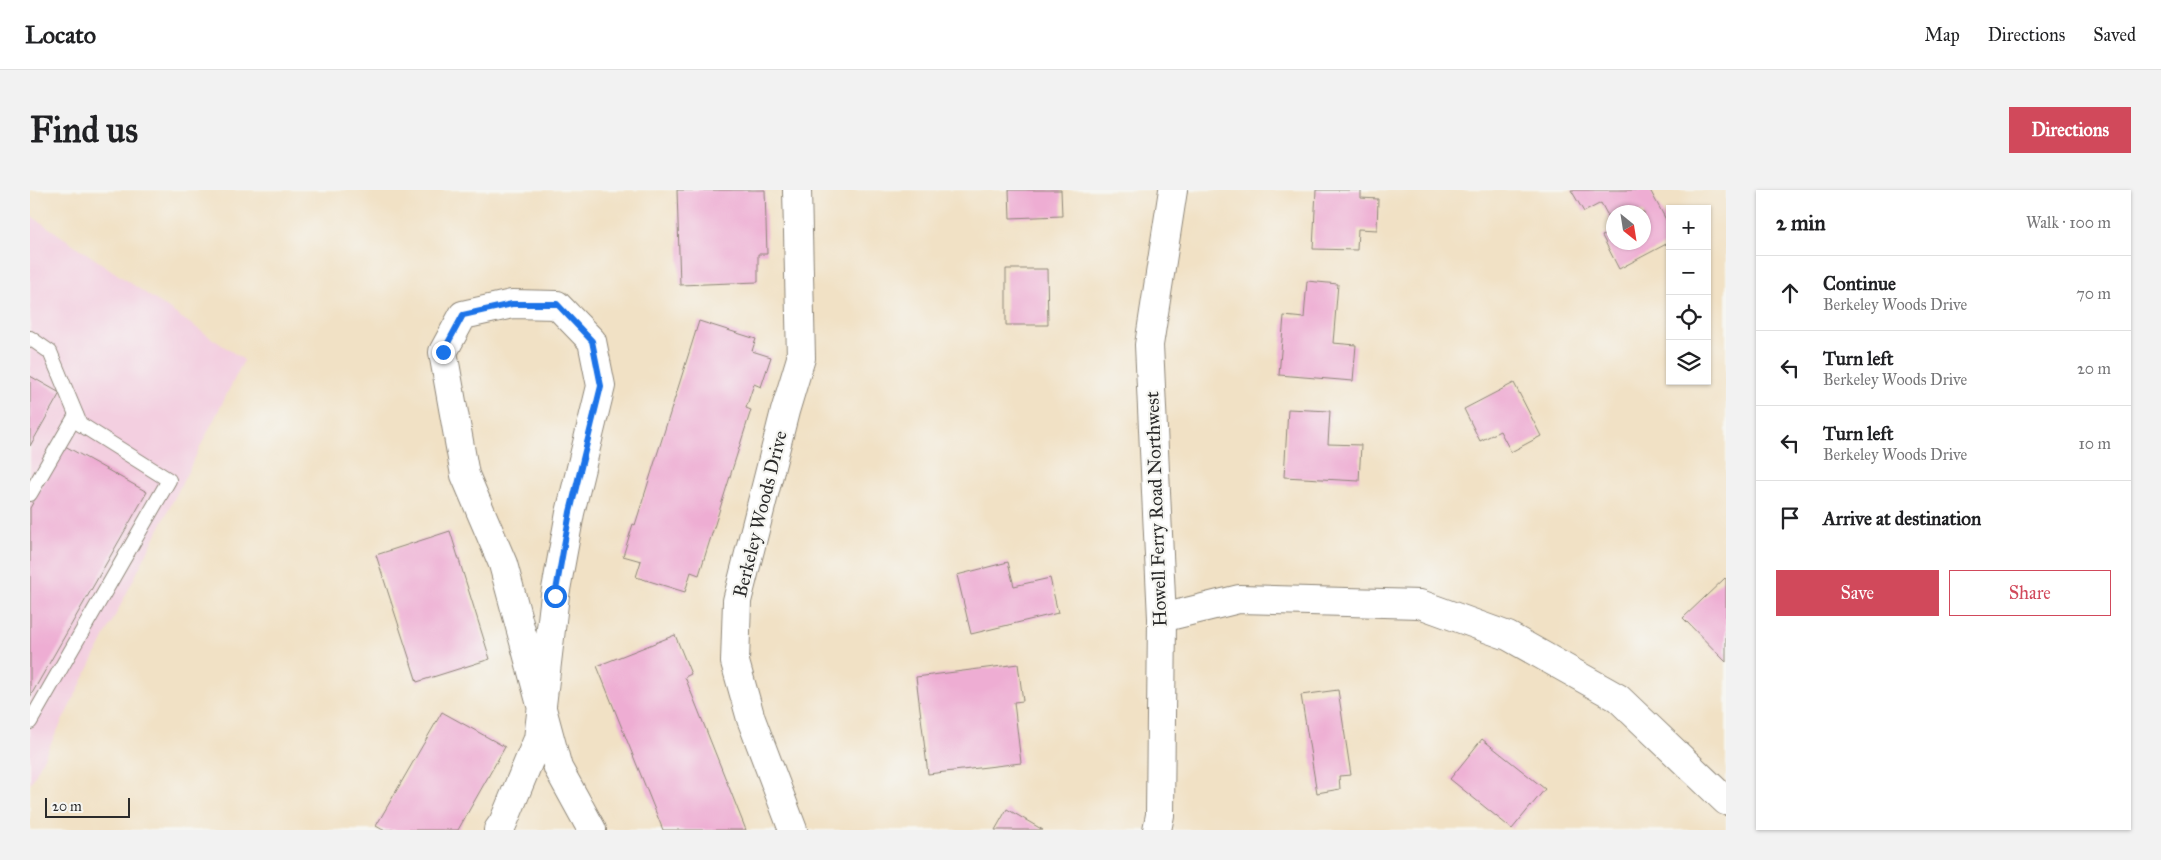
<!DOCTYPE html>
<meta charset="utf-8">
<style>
body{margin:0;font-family:"IM FELL Great Primer",serif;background:#f2f2f2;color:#202124}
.controls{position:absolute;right:15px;top:15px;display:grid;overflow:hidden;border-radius:0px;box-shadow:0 1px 4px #0004}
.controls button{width:45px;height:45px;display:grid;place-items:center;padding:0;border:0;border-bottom:1px solid #e0e0e0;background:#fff;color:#202124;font:25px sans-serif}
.compass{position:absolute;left:1576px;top:15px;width:45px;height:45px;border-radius:50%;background:#fff;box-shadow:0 1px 4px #0004;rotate:150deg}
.scale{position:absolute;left:15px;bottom:12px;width:85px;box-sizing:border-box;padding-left:5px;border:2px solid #2b2b2b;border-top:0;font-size:14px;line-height:18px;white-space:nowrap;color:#2b2b2b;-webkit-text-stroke:4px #f6f6f2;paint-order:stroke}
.stop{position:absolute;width:15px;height:15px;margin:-11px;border:4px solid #1a73e8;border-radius:50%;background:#fff}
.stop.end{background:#1a73e8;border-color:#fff;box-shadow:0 1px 5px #0008}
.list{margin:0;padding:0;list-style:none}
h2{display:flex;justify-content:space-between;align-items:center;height:65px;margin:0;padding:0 20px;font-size:21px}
h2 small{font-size:16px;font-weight:400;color:#757577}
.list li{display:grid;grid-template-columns:32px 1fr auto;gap:15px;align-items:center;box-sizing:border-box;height:75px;padding:0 20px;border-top:1px solid #e0e0e0}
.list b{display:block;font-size:19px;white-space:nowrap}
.list p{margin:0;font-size:16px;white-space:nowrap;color:#757577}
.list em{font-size:16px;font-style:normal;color:#757577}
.actions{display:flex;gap:10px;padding:15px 20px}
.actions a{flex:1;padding:11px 0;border:1px solid #d1495b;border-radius:0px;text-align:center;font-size:18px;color:#d1495b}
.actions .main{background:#d1495b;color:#fff}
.icon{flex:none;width:28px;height:28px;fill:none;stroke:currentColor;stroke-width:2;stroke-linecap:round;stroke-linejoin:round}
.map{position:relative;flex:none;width:1696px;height:640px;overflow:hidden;border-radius:0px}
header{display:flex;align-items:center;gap:30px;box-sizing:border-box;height:70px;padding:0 25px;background:#fff;border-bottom:1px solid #e0e0e0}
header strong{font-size:24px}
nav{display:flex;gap:28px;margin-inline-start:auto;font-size:18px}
.intro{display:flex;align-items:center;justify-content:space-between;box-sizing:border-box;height:120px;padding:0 30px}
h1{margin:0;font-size:35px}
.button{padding:12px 22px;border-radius:0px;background:#d1495b;color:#fff;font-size:18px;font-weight:700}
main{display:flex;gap:30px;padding:0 30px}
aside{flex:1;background:#fff;border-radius:0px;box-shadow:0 1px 4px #0004}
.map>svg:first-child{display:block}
.built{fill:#f3cfe0}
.building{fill:#eeadd3}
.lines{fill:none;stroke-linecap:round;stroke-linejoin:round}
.service-casing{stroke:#8e8678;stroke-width:16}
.minor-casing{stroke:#8e8678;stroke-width:30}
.tertiary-casing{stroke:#8e8678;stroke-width:30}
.service{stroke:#fff;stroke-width:14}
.minor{stroke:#fff;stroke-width:28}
.tertiary{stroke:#fff;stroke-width:28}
.route{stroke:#1a73e8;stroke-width:6}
.labels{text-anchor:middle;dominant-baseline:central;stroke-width:4.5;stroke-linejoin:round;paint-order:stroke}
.street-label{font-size:19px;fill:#2b2b2b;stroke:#f6f6f2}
</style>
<header>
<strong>Locato</strong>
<nav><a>Map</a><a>Directions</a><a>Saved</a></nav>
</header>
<div class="intro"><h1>Find us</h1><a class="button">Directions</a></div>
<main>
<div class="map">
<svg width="1696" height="640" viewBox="0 0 1696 640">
<rect width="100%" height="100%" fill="#f6f6f2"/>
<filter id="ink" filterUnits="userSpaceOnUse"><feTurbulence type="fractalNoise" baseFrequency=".02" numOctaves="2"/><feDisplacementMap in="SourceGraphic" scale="10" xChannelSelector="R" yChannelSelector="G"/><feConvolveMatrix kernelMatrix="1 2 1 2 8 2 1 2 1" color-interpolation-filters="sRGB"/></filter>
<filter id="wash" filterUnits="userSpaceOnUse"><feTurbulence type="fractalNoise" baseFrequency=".0096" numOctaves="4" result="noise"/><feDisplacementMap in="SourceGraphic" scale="20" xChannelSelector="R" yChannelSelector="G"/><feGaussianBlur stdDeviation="1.12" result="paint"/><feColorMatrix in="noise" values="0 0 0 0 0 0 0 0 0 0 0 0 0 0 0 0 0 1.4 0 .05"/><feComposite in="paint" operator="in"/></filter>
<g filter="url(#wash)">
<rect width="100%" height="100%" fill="#f1e1c5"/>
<path class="built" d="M0,25L214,170L0,595Z"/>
<g id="blocks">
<g class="building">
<path d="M647,0H735L737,64H728V92L650,95Z"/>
<path d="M979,0H1031L1032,26L980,28Z"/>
<path d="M1286,0H1331V8L1348,9L1347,40L1328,39L1327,60L1283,59Z"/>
<path d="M1541,0H1620L1640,37V52L1589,79L1572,46L1584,40V52H1614V22H1584V37L1571,13L1554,22Z"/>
<path d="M976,79H1017L1018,135H976Z"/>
<path d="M1277,91L1308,94L1303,153L1326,155L1323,191L1249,185L1254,126L1274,128Z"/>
<path d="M669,131L726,149L722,161L741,167L731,197L724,194L716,218L721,220L669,385L661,382L655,402L606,387L611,371L593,366L603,334L605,335Z"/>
<path d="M0,186L30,203L0,256Z"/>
<path d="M1484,193L1511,246L1481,262L1470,241L1450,251L1434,219Z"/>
<path d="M1258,219L1300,221L1298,254L1331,255L1329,291L1254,287Z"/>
<path d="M35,256L117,302L0,507V318Z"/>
<path d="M420,341L460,469L387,492L346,365Z"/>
<path d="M978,372L984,396L1020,388L1028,423L941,444L927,385Z"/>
<path d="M1695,388L1696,389V472L1653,428Z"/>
<path d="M645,445L661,484L655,487L716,640H633L567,476Z"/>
<path d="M988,474L993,511L984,512L991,573L898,584L886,487Z"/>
<path d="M1308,500L1321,585L1309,586L1310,599L1287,603L1271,505Z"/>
<path d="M412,522L475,557L428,640H353L346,636Z"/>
<path d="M1452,549L1515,599L1482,639L1420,589Z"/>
<path d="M977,619L1013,640H965Z"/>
</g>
</g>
</g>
<g filter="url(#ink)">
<use href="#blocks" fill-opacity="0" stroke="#8e8678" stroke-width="1"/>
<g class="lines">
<defs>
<g id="service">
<path d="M0,148L20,162L50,234L139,290L0,532"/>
<path d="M0,304L46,225"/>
</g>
<g id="minor">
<path d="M1132,428L1209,409L1390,414L1478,446L1588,508L1696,611"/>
<path d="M468,640L473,633L508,549L525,405L540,323L571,196L562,151L527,115L482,114L433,125L413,162L435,285L473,374L528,578L562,640"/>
<path d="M763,640L721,529L705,472L707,411L755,221L771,168L767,0"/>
</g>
<path id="tertiary" d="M1127,640L1130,625L1132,428L1119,155L1143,0"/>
</defs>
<use href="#service" class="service-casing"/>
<use href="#minor" class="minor-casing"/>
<use href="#tertiary" class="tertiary-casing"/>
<use href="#service" class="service"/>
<use href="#minor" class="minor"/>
<use href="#tertiary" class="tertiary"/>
</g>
</g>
<g class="lines" filter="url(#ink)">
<path class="route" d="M413,162L433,125L482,114H527L562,151L571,196L540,322L525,406"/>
</g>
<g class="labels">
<g class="street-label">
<text transform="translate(1126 319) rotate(-92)">Howell Ferry Road Northwest</text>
<text transform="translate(730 324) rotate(-76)">Berkeley Woods Drive</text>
</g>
</g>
</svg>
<div class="controls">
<button>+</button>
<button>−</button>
<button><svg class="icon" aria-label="locate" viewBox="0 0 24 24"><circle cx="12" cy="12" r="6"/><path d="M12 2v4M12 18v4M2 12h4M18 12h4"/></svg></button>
<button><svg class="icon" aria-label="layers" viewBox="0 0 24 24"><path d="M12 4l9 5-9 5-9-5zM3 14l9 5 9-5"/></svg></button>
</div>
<svg class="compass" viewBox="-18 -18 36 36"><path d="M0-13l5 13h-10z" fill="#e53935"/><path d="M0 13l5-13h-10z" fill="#757577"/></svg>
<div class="scale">20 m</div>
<div class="stop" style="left:525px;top:406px"></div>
<div class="stop end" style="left:413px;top:162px"></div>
</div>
<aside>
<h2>2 min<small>Walk · 100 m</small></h2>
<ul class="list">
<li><svg class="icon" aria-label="ahead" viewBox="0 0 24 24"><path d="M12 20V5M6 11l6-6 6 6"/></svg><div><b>Continue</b><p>Berkeley Woods Drive</p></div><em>70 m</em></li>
<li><svg class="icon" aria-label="left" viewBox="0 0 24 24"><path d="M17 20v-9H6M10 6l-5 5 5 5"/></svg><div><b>Turn left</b><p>Berkeley Woods Drive</p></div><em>20 m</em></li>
<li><svg class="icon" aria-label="left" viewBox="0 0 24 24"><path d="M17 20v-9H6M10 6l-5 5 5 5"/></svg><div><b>Turn left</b><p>Berkeley Woods Drive</p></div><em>10 m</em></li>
<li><svg class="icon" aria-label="arrive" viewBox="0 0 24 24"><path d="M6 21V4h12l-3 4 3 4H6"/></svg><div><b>Arrive at destination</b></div></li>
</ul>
<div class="actions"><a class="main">Save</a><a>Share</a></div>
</aside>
</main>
